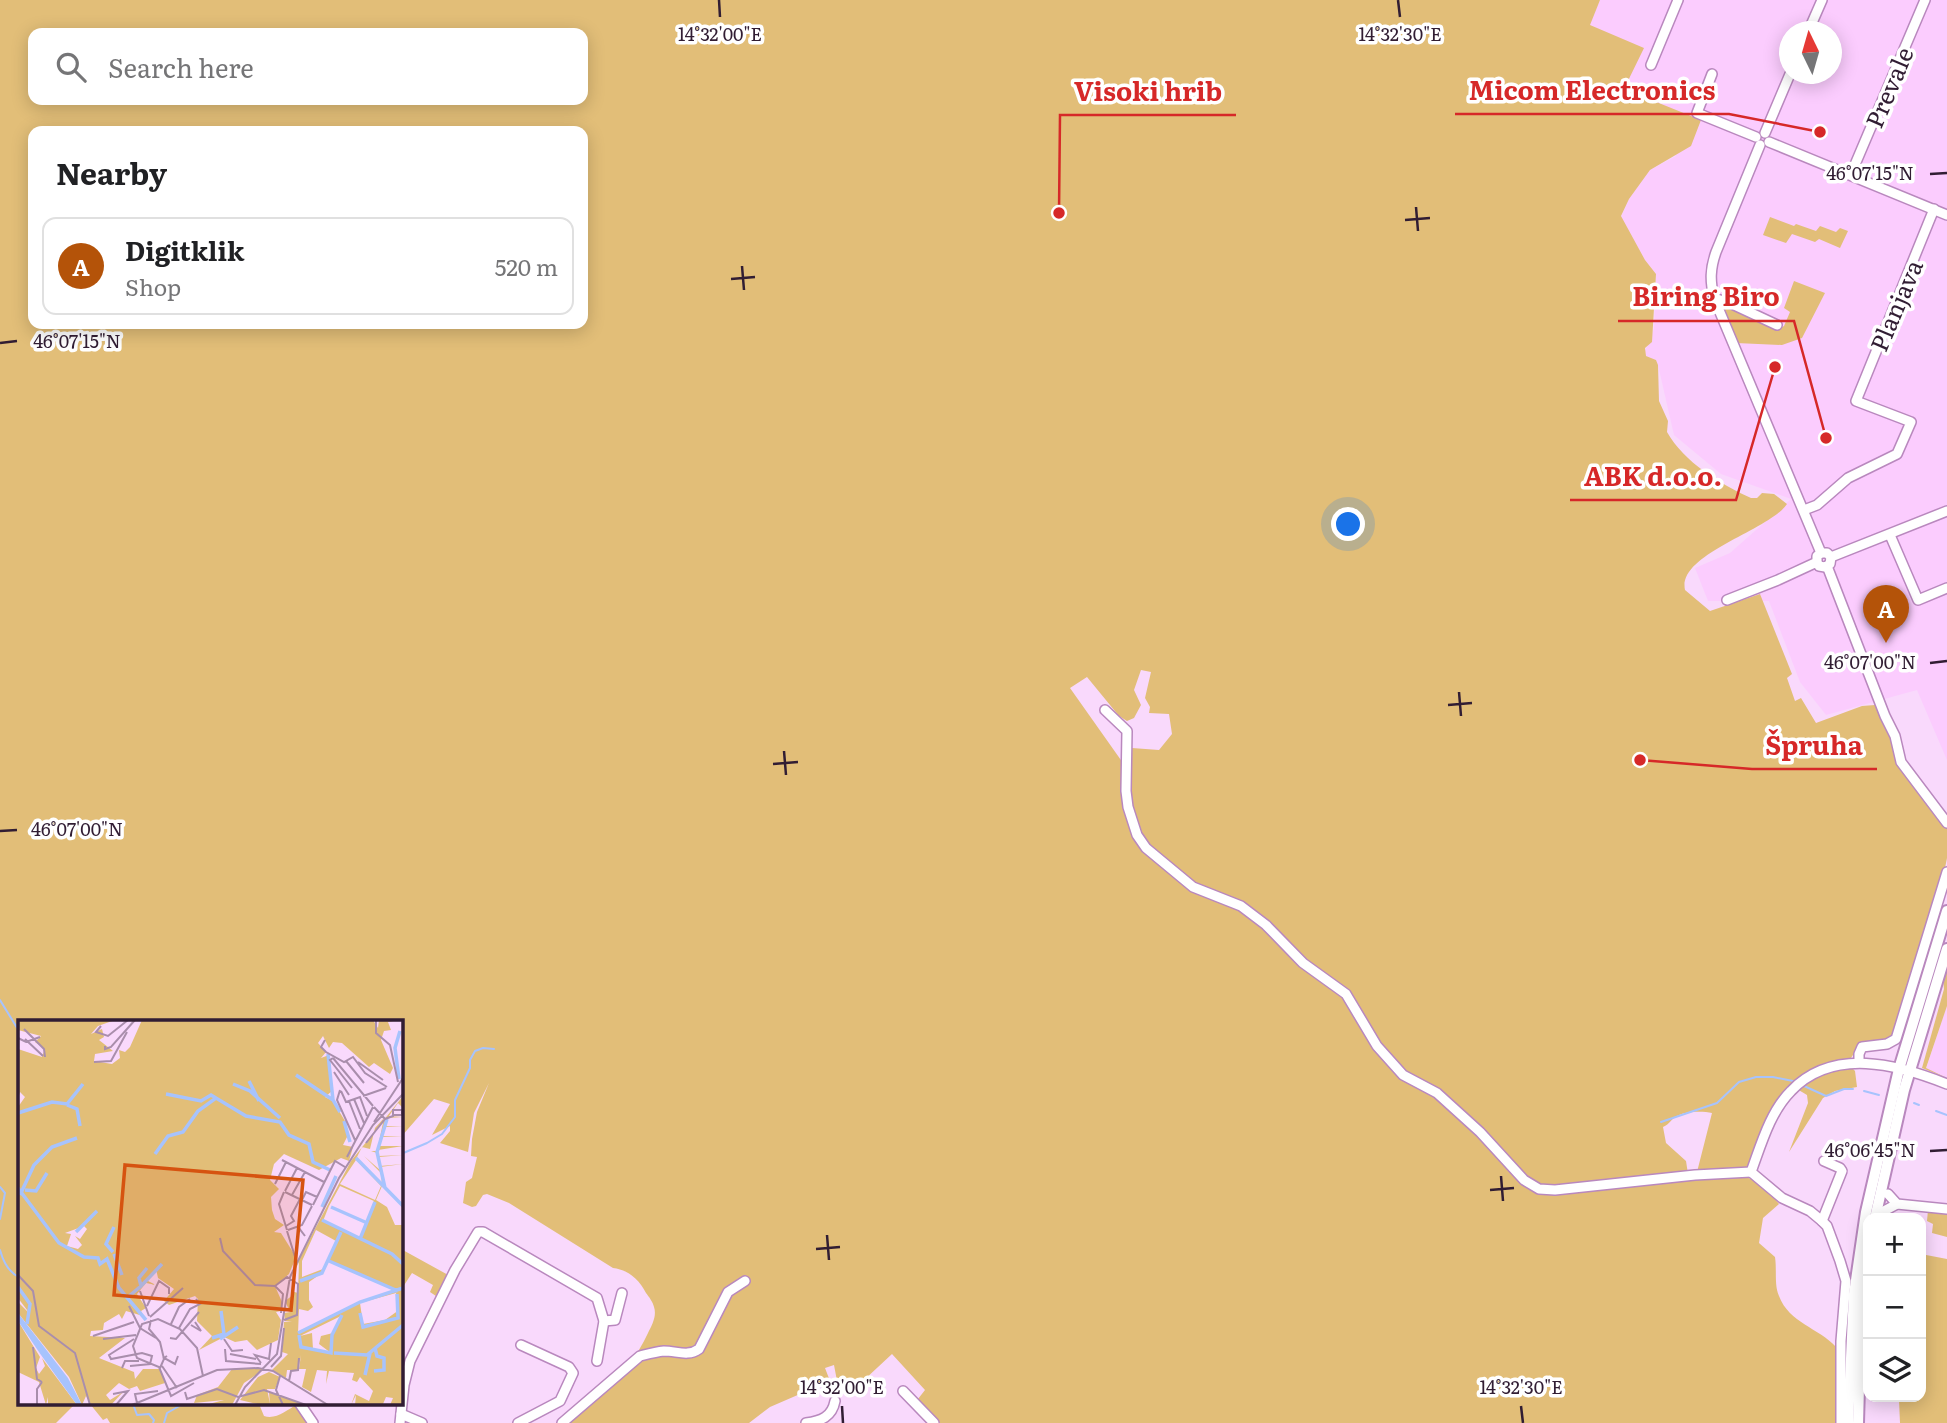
<!DOCTYPE html>
<meta charset="utf-8">
<style>
body{margin:0;font-family:Literata,serif;background:#f2f2f2;color:#202124}
.controls{position:absolute;right:21px;bottom:21px;display:grid;overflow:hidden;border-radius:14px;box-shadow:0 4px 18px #0003}
.controls button{width:63px;height:63px;display:grid;place-items:center;padding:0;border:0;border-bottom:2px solid #e0e0e0;background:#fff;color:#202124;font:35px sans-serif}
.compass{position:absolute;left:1779px;top:21px;width:63px;height:63px;border-radius:50%;background:#fff;box-shadow:0 4px 18px #0003;rotate:355deg}
.you{position:absolute;left:1349px;top:525px;width:24px;height:24px;margin:-18px;border:5px solid #fff;border-radius:50%;background:#1a73e8;box-shadow:0 0 0 10px #1a73e833}
.badge{display:grid;place-items:center;width:46px;height:46px;border-radius:50%;background:#b45309;color:#fff;font-size:23px;font-weight:700}
.pin{position:absolute;translate:-50% -58px;filter:drop-shadow(0 2px 4px #0008)}
.pin::after{content:'';position:absolute;top:37px;width:24px;height:21px;background:inherit;clip-path:polygon(0 0,100% 0,50% 100%)}
.list{margin:0;padding:0;list-style:none}
h2{display:flex;justify-content:space-between;align-items:center;height:91px;margin:0;padding:0 28px;font-size:30px}
h2 small{font-size:23px;font-weight:400;color:#757577}
.list li{display:grid;grid-template-columns:46px 1fr auto;gap:21px;align-items:center;box-sizing:border-box;height:98px;margin:0 14px 14px;padding:0 14px;border:2px solid #e0e0e0;border-radius:14px}
.list b{display:block;font-size:26px;white-space:nowrap}
.list p{margin:0;font-size:23px;white-space:nowrap;color:#757577}
.list em{font-size:23px;font-style:normal;color:#757577}
.icon{flex:none;width:38px;height:38px;fill:none;stroke:currentColor;stroke-width:2;stroke-linecap:round;stroke-linejoin:round}
.map{position:relative;flex:none;width:1947px;height:1423px;overflow:hidden}
.search{position:absolute;background:#fff;box-shadow:0 4px 18px #0003;left:28px;top:28px;width:560px;height:77px;display:flex;align-items:center;gap:18px;box-sizing:border-box;padding:0 24px;border-radius:14px;color:#757577;font-size:26px}
.panel{position:absolute;background:#fff;box-shadow:0 4px 18px #0003;left:28px;top:126px;width:560px;height:203px;border-radius:14px}
.map>svg:first-child{display:block}
.built{fill:#fbccfe;fill-rule:evenodd}
.green{fill:#e2be78;fill-rule:evenodd}
.lines{fill:none;stroke-linecap:round;stroke-linejoin:round}
.stream{stroke:#a7c3fd;stroke-width:2}
.minor-casing{stroke:#b988be;stroke-width:12}
.major-casing{stroke:#b988be;stroke-width:14}
.minor{stroke:#fff;stroke-width:9}
.major{stroke:#fff;stroke-width:10}
.ticks{fill:none;stroke:#311d33;stroke-width:2.5}
.labels{text-anchor:middle;dominant-baseline:central;stroke-width:7;stroke-linejoin:round;paint-order:stroke}
.street-label{font-size:24px;fill:#311d33;stroke:#fff}
.inset-river{fill:none;stroke:#a7c3fd;stroke-width:3.5}
.inset-road{fill:none;stroke:#a98eac;stroke-width:2}
.view{fill:#d65310;fill-opacity:0.15;stroke:#d65310;stroke-width:3.5}
.inset-edge{fill:none;stroke:#311d33;stroke-width:3.5}
.ticks-label{font-size:18px;text-anchor:middle;fill:#311d33;stroke:#fff;stroke-width:7;stroke-linejoin:round;paint-order:stroke}
.leader{fill:none;stroke:#d62828;stroke-width:2.5}
.callout-dot{fill:#d62828;stroke:#fff;stroke-width:2.5}
.callout-label{font-size:26px;text-anchor:middle;font-weight:bold;fill:#d62828;stroke:#fff;stroke-width:7;stroke-linejoin:round;paint-order:stroke}
</style>
<div class="map">
<svg width="1947" height="1423" viewBox="0 0 1947 1423">
<rect width="100%" height="100%" fill="#f9d9fc"/>
<g class="built">
<path d="M1600,0H1947V760L1917,690L1826,715L1800,682L1769,601H1708L1695,568L1730,553L1791,499L1721,474L1674,435L1658,365L1656,360L1646,356L1645,351L1654,329L1656,274L1645,260L1621,217L1629,199L1650,170L1676,156L1624,89L1630,73L1589,25ZM1790,32H1832V74H1790Z"/>
<path d="M1947,1006V1077L1926,1069Z"/>
</g>
<g class="green">
<path d="M0,0H1600L1590,25L1644,48L1624,89L1701,120L1691,146L1650,170L1629,199L1621,216L1645,260L1656,274L1652,342L1645,348L1646,356L1656,360L1658,365L1659,401L1668,421L1667,432C1684,462 1720,484 1751,498H1757L1762,493L1774,494L1787,504C1769,531 1677,554 1685,590L1710,611L1760,594L1792,674L1787,678L1795,701L1801,698L1816,723L1862,706L1875,705L1891,735L1898,764L1921,790L1947,828V858L1943,878L1893,1037L1883,1040L1861,1042L1851,1058L1821,1067L1791,1085L1773,1112L1750,1163L1744,1169L1697,1172L1712,1113C1703,1111 1686,1111 1677,1116C1671,1119 1670,1124 1663,1127L1666,1143L1686,1161L1688,1174L1541,1188L1525,1178L1486,1136L1436,1090L1407,1075L1399,1068L1378,1043L1351,996L1314,970L1278,936L1255,912L1233,899L1201,889L1151,849L1140,835L1130,803L1132,748L1159,750L1172,734L1169,714L1149,713L1150,707L1145,698L1151,672L1141,670L1134,690L1141,705L1134,718L1127,721L1119,716L1087,677L1070,688L1123,763L1122,790L1126,809L1131,829L1148,855L1193,891L1236,907L1251,916L1295,960L1349,1000L1374,1045L1397,1074L1438,1098L1466,1120L1524,1182L1537,1191L1552,1193L1636,1182L1737,1174L1754,1180L1768,1190L1779,1204L1763,1218L1759,1243L1775,1257C1777,1270 1774,1285 1779,1296C1789,1323 1819,1328 1836,1347V1423H940L918,1399L925,1390L892,1354L849,1394H846L838,1386L834,1365L825,1368L830,1381L770,1407L749,1423H564C599,1389 625,1382 648,1333C652,1325 657,1316 654,1307C653,1302 649,1297 646,1293C639,1279 628,1270 613,1268L509,1203L487,1194L483,1195L476,1206L472,1207L463,1203L466,1182L472,1178L477,1157L471,1156L472,1139L477,1112L489,1083L474,1113L468,1152L440,1143L450,1131V1126L432,1135L450,1104L434,1099L401,1137V1022H19V1404H75L56,1423H0ZM33,33H583V100H33ZM33,131H583V324H33Z"/>
<path d="M1770,217L1794,226L1796,224L1816,231L1820,226L1836,232L1840,228L1848,231L1840,248L1819,239L1815,242L1792,234L1786,243L1763,235Z"/>
<path d="M1794,281L1825,293L1802,338L1782,345L1736,343L1720,304L1777,330L1784,326L1790,312L1784,308Z"/>
<path d="M1947,961V1006L1926,1068L1947,1078L1922,1068L1944,989L1943,978Z"/>
<path d="M1851,1067L1855,1071L1857,1087L1835,1091L1823,1098L1789,1152L1808,1103L1807,1095L1797,1089C1814,1076 1830,1071 1851,1067Z"/>
<path d="M1928,1210H1947V1237L1932,1233L1933,1224L1927,1221Z"/>
<path d="M401,1249L450,1276L436,1296L430,1292L433,1285L412,1273L401,1290Z"/>
<path d="M1921,1254L1947,1259V1423H1900L1899,1400H1886L1883,1397H1921Z"/>
<path d="M90,1404H259L264,1416C276,1420 287,1410 296,1405L309,1423H110L107,1418L103,1420Z"/>
</g>
<g class="lines">
<g class="stream">
<path d="M0,1000L19,1031"/>
<path d="M1804,1086L1826,1096L1844,1089H1853"/>
<path d="M1864,1091L1879,1095"/>
<path d="M1914,1103L1919,1105"/>
<path d="M1936,1111L1947,1115"/>
<path d="M1661,1122L1717,1103L1739,1082L1756,1077H1773L1793,1081"/>
<path d="M401,1154L427,1143L442,1134L455,1117V1100L470,1068V1060L475,1051L483,1048L494,1049"/>
<path d="M0,1187L5,1193L0,1219"/>
<path d="M0,1250C3,1261 8,1272 19,1277"/>
<path d="M133,1404L137,1415L149,1414L154,1420L153,1423"/>
<path d="M164,1423L167,1413L183,1404"/>
</g>
<defs>
<g id="minor">
<path d="M1808,32L1822,0"/>
<path d="M1651,65L1678,0"/>
<path d="M1712,74L1697,113L1756,137"/>
<path d="M1765,133L1790,74"/>
<path d="M1769,142L1947,215"/>
<path d="M1760,145L1716,252C1710,269 1710,281 1714,298L1821,553"/>
<path d="M1851,174L1925,0"/>
<path d="M1714,298L1732,304L1777,325"/>
<path d="M1804,510L1817,505L1848,478L1897,454L1911,422L1856,401L1934,209"/>
<path d="M1890,535L1918,600L1947,588"/>
<path d="M1831,557L1947,511"/>
<path d="M1827,566L1885,716L1895,736L1901,762L1947,823"/>
<path d="M1727,600L1778,580L1817,562V556L1821,553H1827L1831,557L1830,564L1825,567L1819,566L1817,562"/>
<path d="M1105,710L1127,731L1126,791L1128,807L1137,835L1146,848L1193,887L1241,906L1266,925L1303,963L1346,994L1377,1046L1403,1075L1437,1093L1448,1103L1480,1132L1524,1180L1539,1189L1555,1190L1695,1175L1751,1172"/>
<path d="M1859,1062V1054L1862,1047L1887,1044L1896,1039L1947,872"/>
<path d="M1888,1194L1897,1204L1947,1209"/>
<path d="M1882,1218L1884,1211L1897,1204"/>
<path d="M1822,1221L1842,1171L1840,1168L1824,1161"/>
<path d="M604,1321L615,1320L622,1293"/>
<path d="M903,1391L934,1423"/>
<path d="M300,1404L313,1423"/>
<path d="M401,1414L422,1423"/>
<path d="M400,1423L404,1385L410,1361L455,1270L478,1232H483L597,1298L604,1321L597,1361"/>
<path d="M518,1423L560,1401L573,1373L569,1367L521,1345"/>
<path d="M562,1423L640,1356C648,1354 655,1352 664,1351C677,1351 688,1357 699,1349L728,1292L745,1281"/>
<path d="M806,1423C821,1421 832,1417 835,1401"/>
<path d="M1841,1423V1341L1846,1281L1840,1261L1827,1226L1822,1221L1810,1211L1782,1198L1751,1172C1761,1145 1770,1112 1791,1091C1833,1047 1897,1064 1947,1084"/>
</g>
<g id="major">
<path d="M1875,1218L1904,1090L1947,949"/>
<path d="M1848,1423L1854,1294L1866,1212L1899,1069L1947,911"/>
<path d="M1858,1423L1861,1314L1868,1257"/>
</g>
</defs>
<use href="#minor" class="minor-casing"/>
<use href="#major" class="major-casing"/>
<use href="#minor" class="minor"/>
<use href="#major" class="major"/>
</g>
<path class="ticks" d="M719,0L720,17M1398,0L1400,17M1930,174L1947,173M1416,207L1418,231M1405,220L1430,218M742,266L744,290M731,279L755,277M0,343L17,341M1930,663L1947,661M1459,692L1461,716M1448,705L1472,703M784,751L786,775M773,764L798,762M0,831L17,830M1930,1151L1947,1150M1501,1176L1503,1201M1490,1190L1514,1188M827,1235L829,1260M816,1249L840,1247M842,1406L843,1423M1521,1406L1523,1423"/>
<g class="labels">
<g class="street-label">
<text transform="translate(1888 87) rotate(-67)">Prevale</text>
<text transform="translate(1895 305) rotate(-67)">Planjava</text>
</g>
</g>
<g transform="translate(18 1020)">
<rect width="385" height="385" fill="#f9d9fc"/>
<path d="M1,0H97L80,6L73,14L84,9L86,17L81,20L95,31L77,34L76,41L94,44L102,38L101,30L107,32L112,27L124,0H355L360,8L361,0H381L370,2L373,10L366,11L363,20L375,48L372,54L356,43L351,47L324,23L315,22L311,28L305,16L300,23L308,32L303,38L311,35L314,71L307,77L315,81L327,101L330,115L325,125L335,127L331,141L323,138L301,150L266,134L256,144L252,160L261,169L253,177L254,190L257,199L266,205L256,212L263,213L278,237L271,254L257,266L264,282L263,291L258,292L263,300L260,320L239,330L229,320L217,322L206,317L181,330L194,316L179,301L180,279L177,276L151,285L146,281L156,269L140,258L138,249L128,260L138,265L128,263L119,274L128,288L123,291L125,296L108,291L104,299L101,294L86,303L85,310L73,311L72,316L107,318L81,338L116,352L117,359L125,349H142L147,363L122,371L119,366L111,369L101,363L88,375L92,380L105,372L93,385H73L68,376L64,385L51,357L0,293V282L12,294L0,278V87L7,77L2,72L0,79V29L24,37L27,29L17,22L23,16L0,10ZM66,206L69,209L62,219L57,216L64,225L60,229L49,226L53,214L47,213ZM385,76V88L380,83L371,96L385,97L370,98L368,106H385L367,107L364,116H385L364,117L361,126H385L360,130L361,136L385,135L361,137L362,146L385,144L362,147L367,167L385,187L364,166L358,180L369,187L377,205H385V385H372L375,378L368,377L365,384L337,385L338,375L333,385L337,374L351,381L355,371L342,357L339,362L334,360L336,353L311,351L308,364L309,351L299,350L293,372L284,367L288,349H281L283,335L280,350H269L268,358L254,350L270,334L264,332L266,302L274,301H267L266,293L272,292L267,281L275,275L273,271L280,273L281,242L274,257L279,260L274,257L281,239L333,141ZM366,98L359,131H353L359,133L362,150L346,136L363,153L364,164L338,139L344,127L352,129L357,108ZM338,140L363,166L357,180L322,164ZM322,166L356,181L348,202L311,186ZM311,186L348,203L341,218L305,201ZM298,210L318,221L305,249L284,257V241ZM310,241L378,270L342,281L280,313L281,289L290,291L295,287L291,280V262L304,253ZM378,273L381,290L367,300L345,304L342,283ZM323,296L315,313L303,316L301,324L313,333L295,329L294,313L282,316ZM0,301L22,337L18,348L21,354L27,346L24,338L59,385H30V377L28,385L21,362L0,352ZM227,348L247,349L226,363L214,385H187L206,380L176,383L179,375L200,367L214,349ZM251,352L262,357L257,369H249L252,384L251,372L287,385H244L222,380L240,357Z" fill="#e2be78" fill-rule="evenodd"/>
<path d="M0,293L50,358L64,385H59L23,335L0,301Z" fill="#a7c3fd"/>
<path class="inset-river" d="M310,34L315,80L322,92M278,55L315,80M381,59L377,28L382,11M231,61L241,81M215,64L232,71L262,98M148,74L183,81L193,75L198,78M49,85L59,89L62,106M0,93L34,82L49,84L65,64M326,101L332,122M137,134L150,116L165,112L180,91L198,78L228,96L262,102L271,115L291,124L295,142L312,150M338,138L385,186M0,168L41,223L66,237L80,238L82,244L89,239L101,268L128,300M367,168L359,132L369,99M7,170L18,171L29,153M2,175L16,145L34,127L59,118M304,187L318,156M313,187L347,202M304,200L374,234L385,244M58,212L79,191M342,219L357,182M95,232L88,224L96,207M96,234L104,255M311,241L380,271M282,261L304,253L323,212M124,265L144,244M0,267L12,284L9,304M110,277L123,266L121,258L129,248M342,293L345,307L380,298L379,274M280,313L342,282L385,268M281,315L283,327L313,333L314,315L324,295M194,318L206,314L203,291M202,319L220,307M316,333L349,335L385,305M356,351L366,350V338L359,336L357,328M347,355L352,333"/>
<path class="inset-road" d="M358,0V13L372,25L380,62M83,6L78,12L90,16L110,0M6,9L26,29L27,37M0,18L8,22L22,17M7,19L25,36M307,20L303,27L308,32L326,42L335,37L347,53L369,67M87,26V29L93,27L117,0M315,38L355,86M315,38L312,40L334,68M328,41L346,63M76,42L93,41L109,12M340,42L365,60M316,52L331,75M322,70L319,80L337,120M323,71L328,82L342,77L349,96M345,76L368,68M336,79L346,103M331,81L342,109M356,87L367,99L375,96V90H384V95H376M356,102L385,58M348,123L367,99M329,137L355,87M264,140L306,162M257,164L268,142M267,171L279,148M266,172L261,184L269,210M267,172L294,185M274,175L287,152M284,180L288,172L299,177M295,185L317,141L327,147M268,206L276,201L273,196L282,179M280,207L287,216L281,208M270,210L284,205L294,186M269,211L278,240M202,218L205,231L237,265L257,266M0,255L15,271L21,306L57,333L72,385M122,271L131,296M111,286L122,308L138,318M129,286L141,261L151,268V274M263,293L265,274L257,266L269,257L280,264L279,295L266,300M132,297L165,268M133,300L131,309L142,322L146,339L142,348M153,304L161,287L172,279M173,305L183,311L177,302M161,308L172,289L182,284L178,279M75,316L116,302M152,318L158,319L181,292M85,319L118,315M116,319L91,335L93,339L124,333L134,336L132,344M206,319L214,331L225,330M15,327L19,359L24,362M207,329L208,341L243,344M212,334L238,339M149,336L146,338L157,344L160,336M243,343L237,335L251,339L253,323M112,346L133,344M144,346L159,368M253,347L263,336L266,308M104,348L107,341H121M262,356L258,370L265,385M271,361L273,351L280,350L281,338M176,363L153,376L141,347L119,338L115,326L124,304L140,299L162,309L179,328L185,356M167,372L169,379L199,369L220,377L246,370L288,385M95,374L110,371L98,385M119,383L117,374L140,371M19,385V369L24,362M114,385L199,350L240,348L255,351L310,385M217,385L227,367L259,334L272,257L321,158L355,105L385,74"/>
<path class="view" d="M107,145L285,160L273,290L96,275Z"/>
<rect width="385" height="385" class="inset-edge"/>
</g>
<g class="ticks-label">
<text x="720" y="41">14°32'00"E</text>
<text x="1400" y="41">14°32'30"E</text>
<text x="1870" y="180">46°07'15"N</text>
<text x="77" y="348">46°07'15"N</text>
<text x="1870" y="669">46°07'00"N</text>
<text x="77" y="836">46°07'00"N</text>
<text x="1870" y="1157">46°06'45"N</text>
<text x="842" y="1394">14°32'00"E</text>
<text x="1521" y="1394">14°32'30"E</text>
</g>
<path class="leader" d="M1820 132L1729 114H1455M1059 213L1060 115H1236M1826 438L1794 321H1618M1775 367L1736 500H1570M1640 760L1752 769H1877"/>
<g class="callout-dot">
<circle cx="1820" cy="132" r="7"/>
<circle cx="1059" cy="213" r="7"/>
<circle cx="1826" cy="438" r="7"/>
<circle cx="1775" cy="367" r="7"/>
<circle cx="1640" cy="760" r="7"/>
</g>
<g class="callout-label">
<text x="1592" y="100">Micom Electronics</text>
<text x="1148" y="101">Visoki hrib</text>
<text x="1706" y="306">Biring Biro</text>
<text x="1653" y="486">ABK d.o.o.</text>
<text x="1814" y="755">Špruha</text>
</g>
</svg>
<div class="controls">
<button>+</button>
<button>−</button>
<button><svg class="icon" aria-label="layers" viewBox="0 0 24 24"><path d="M12 4l9 5-9 5-9-5zM3 14l9 5 9-5"/></svg></button>
</div>
<svg class="compass" viewBox="-18 -18 36 36"><path d="M0-13l5 13h-10z" fill="#e53935"/><path d="M0 13l5-13h-10z" fill="#757577"/></svg>
<div class="you"></div>
<div class="pin badge" style="left:1886px;top:643px">A</div>
<div class="search"><svg class="icon" aria-label="search" viewBox="0 0 24 24"><circle cx="10" cy="10" r="6"/><path d="M15 15l6 6"/></svg>Search here</div>
<section class="panel">
<h2>Nearby<small></small></h2>
<ul class="list">
<li><span class="badge">A</span><div><b>Digitklik</b><p>Shop</p></div><em>520 m</em></li>
</ul>
</section>
</div>
